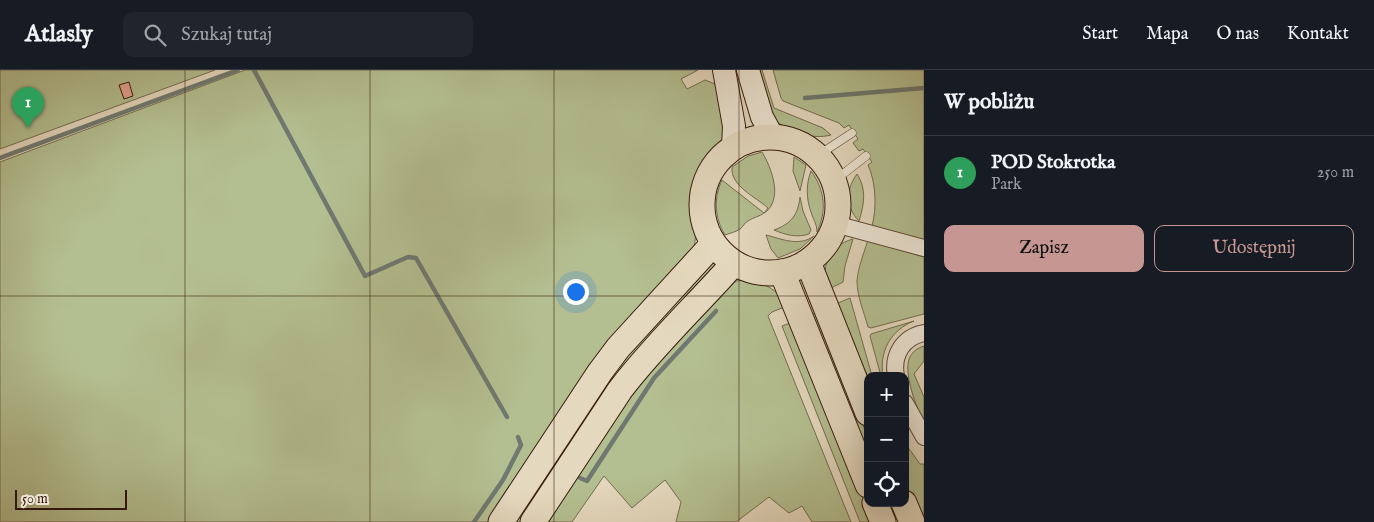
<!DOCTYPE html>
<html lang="pl">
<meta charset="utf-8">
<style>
body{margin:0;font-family:"IM FELL English",serif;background:#20242c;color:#f1f3f6}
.controls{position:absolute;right:15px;bottom:15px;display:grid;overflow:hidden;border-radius:10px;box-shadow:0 5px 20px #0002}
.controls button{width:45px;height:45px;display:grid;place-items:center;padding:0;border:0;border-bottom:1px solid #363941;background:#171b24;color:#f1f3f6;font:25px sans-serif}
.scale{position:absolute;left:15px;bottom:12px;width:112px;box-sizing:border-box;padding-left:5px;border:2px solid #35190d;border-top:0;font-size:14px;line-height:18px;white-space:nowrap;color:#35190d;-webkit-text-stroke:4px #ede6d5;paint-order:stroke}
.you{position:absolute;left:575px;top:221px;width:18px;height:18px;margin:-12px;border:4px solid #fff;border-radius:50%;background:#1a73e8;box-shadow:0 0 0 8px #1a73e833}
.badge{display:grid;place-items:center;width:32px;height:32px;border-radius:50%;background:#c59692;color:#fff;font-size:16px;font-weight:700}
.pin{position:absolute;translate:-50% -41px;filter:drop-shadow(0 1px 2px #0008)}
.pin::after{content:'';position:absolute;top:26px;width:18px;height:15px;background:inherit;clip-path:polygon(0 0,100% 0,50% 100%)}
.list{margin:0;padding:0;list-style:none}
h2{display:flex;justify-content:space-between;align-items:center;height:65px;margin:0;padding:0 20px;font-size:21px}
h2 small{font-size:16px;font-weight:400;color:#9ea1a6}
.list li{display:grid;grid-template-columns:32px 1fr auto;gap:15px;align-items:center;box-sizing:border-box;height:75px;padding:0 20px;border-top:1px solid #363941}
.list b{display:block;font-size:19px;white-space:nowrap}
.list p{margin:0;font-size:16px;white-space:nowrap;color:#9ea1a6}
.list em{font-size:16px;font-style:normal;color:#9ea1a6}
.actions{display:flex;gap:10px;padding:15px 20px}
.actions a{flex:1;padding:11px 0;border:1px solid #c59692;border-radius:10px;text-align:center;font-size:18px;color:#c59692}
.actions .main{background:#c59692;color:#111}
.icon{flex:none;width:28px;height:28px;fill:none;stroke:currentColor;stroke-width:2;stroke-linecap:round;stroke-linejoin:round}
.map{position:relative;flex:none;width:924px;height:452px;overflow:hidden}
header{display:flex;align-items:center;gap:30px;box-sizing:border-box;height:70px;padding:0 25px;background:#171b24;border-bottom:1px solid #363941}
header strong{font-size:24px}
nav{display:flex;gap:28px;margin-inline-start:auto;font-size:18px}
.search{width:350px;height:45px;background:#20242c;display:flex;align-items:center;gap:12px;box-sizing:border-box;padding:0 18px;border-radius:10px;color:#9ea1a6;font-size:19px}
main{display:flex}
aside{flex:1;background:#171b24}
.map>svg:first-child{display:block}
.green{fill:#b4bf91;stroke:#746c4f}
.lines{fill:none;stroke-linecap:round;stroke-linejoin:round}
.stream{stroke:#6f7971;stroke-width:4.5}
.building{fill:#e5a091;stroke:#35190d}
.service-casing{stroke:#614939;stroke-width:9}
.minor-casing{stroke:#614939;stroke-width:18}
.secondary-casing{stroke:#35190d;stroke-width:24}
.primary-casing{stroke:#35190d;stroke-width:27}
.service{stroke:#ede6d5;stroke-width:8}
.minor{stroke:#ede6d5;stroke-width:16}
.secondary{stroke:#ede6d5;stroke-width:22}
.primary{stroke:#e4d8be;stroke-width:25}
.grid{fill:none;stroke:#35190d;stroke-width:1;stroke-opacity:0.55}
</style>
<header>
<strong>Atlasly</strong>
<div class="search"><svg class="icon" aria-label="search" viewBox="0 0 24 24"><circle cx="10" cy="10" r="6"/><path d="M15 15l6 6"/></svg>Szukaj tutaj</div>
<nav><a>Start</a><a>Mapa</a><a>O nas</a><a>Kontakt</a></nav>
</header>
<main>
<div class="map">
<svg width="924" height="452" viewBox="0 0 924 452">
<rect width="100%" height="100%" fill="#e4d8be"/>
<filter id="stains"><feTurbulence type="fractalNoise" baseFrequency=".004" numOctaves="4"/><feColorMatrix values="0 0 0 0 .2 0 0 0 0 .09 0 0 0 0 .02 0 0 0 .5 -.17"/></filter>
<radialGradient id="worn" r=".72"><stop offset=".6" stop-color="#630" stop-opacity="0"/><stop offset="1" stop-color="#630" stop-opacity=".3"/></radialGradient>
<g class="green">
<path d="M0,0H215L0,79Z"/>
<path d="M245,0H698L681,9L687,19L705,10L715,14L725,49L723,68L702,95L694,115L691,137L696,163L694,179L491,452H0V92Z"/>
<path d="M756,0H762L774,38L823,58L831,65C812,70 788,62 774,49Z"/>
<path d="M773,0H924V170L872,156C877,138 876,112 868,95L872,92L863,79L859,81L853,73L858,69L849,55L844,58L839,53L783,31L781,28Z"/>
<path d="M762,82C771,97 782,125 768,140C762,146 754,147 748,151C744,153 743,157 740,159C736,162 730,163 725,165C715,148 713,129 722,110L764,143L768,138C756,127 730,116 732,97L748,86Z"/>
<path d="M794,87L806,95L800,121L793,101Z"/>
<path d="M811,101C825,120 827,141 817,162C817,154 813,149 811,142C806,128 806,114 811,101Z"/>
<path d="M857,104C867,119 864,135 859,151C845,137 846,119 857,104Z"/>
<path d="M800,127L803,141L811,160L809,164C797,168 786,165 774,160C791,154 798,145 800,127Z"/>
<path d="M766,165C782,169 799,177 814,166L800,179L778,188L771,179Z"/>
<path d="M853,169L845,196L843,212L827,220C821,196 828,176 853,169Z"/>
<path d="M868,170L924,187V244L871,258L868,257C864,242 857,226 857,211C858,197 864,183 868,170Z"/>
<path d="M713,189L719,195L523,452H511L596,322Z"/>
<path d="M736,211C758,208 776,217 787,236L772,242L768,246L851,452H812L802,436L789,443L769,427L736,452H676L681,432L665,410L632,438L604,406L572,452H543L619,336L726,215Z"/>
<path d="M850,228L872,306H868V319L833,235Z"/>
<path d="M818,242L868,368V390L809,245Z"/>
<path d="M914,251C891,260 879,281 883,306H881L870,266L871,264Z"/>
<path d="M793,252L873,452H860L782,256Z"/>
<path d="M924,276V291L914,304L924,327V352C916,337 904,305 909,289C912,282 917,278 924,276Z"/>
<path d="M905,373L920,394H924V452H922L905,412Z"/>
</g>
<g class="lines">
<g class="stream">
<path d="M254,0L365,206L408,187L416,188L507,347"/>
<path d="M805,28L924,18"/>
<path d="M0,88L238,0"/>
<path d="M580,408L587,411L654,308L716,241"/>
<path d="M474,452L503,410L521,375L518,367"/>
</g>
</g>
<path class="building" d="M129,12L133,26L124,29L119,15Z"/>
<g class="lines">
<defs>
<g id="service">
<path d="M817,86L852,63"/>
<path d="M834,111L866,86"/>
</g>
<g id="minor">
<path d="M835,154L924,178"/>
<path d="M896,306C892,285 903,267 924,263"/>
<path d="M905,333L924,367"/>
</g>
<g id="secondary">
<path d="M724,0L734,56L733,77"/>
<path d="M748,0L762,47L773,67"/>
</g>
<g id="primary">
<circle cx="770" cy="135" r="68"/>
<path d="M808,192L868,343"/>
<path d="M782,202L868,415"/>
<path d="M875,433L883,452"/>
<path d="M904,433L912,452"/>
<path d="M501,452L600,302L618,278L713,174"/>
<path d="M533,452L620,320C655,274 696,236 734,193"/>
</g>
</defs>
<use href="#service" class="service-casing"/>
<use href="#minor" class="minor-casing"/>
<use href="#secondary" class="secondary-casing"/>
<use href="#primary" class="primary-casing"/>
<use href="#service" class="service"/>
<use href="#minor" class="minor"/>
<use href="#secondary" class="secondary"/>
<use href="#primary" class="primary"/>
</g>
<path class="grid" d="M185,0V452M370,0V452M554,0V452M739,0V452M0,226H924"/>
<rect width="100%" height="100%" filter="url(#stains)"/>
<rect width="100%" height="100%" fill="url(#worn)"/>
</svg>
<div class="controls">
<button>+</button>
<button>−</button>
<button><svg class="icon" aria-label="locate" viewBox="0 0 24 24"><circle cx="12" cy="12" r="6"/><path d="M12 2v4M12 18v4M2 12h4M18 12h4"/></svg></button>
</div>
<div class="scale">50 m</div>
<div class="you"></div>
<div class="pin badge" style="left:28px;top:58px;background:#2e9e5b">1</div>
</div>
<aside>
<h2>W pobliżu<small></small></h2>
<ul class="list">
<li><span class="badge" style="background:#2e9e5b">1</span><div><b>POD Stokrotka</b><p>Park</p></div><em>250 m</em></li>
</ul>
<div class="actions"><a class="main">Zapisz</a><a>Udostępnij</a></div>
</aside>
</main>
